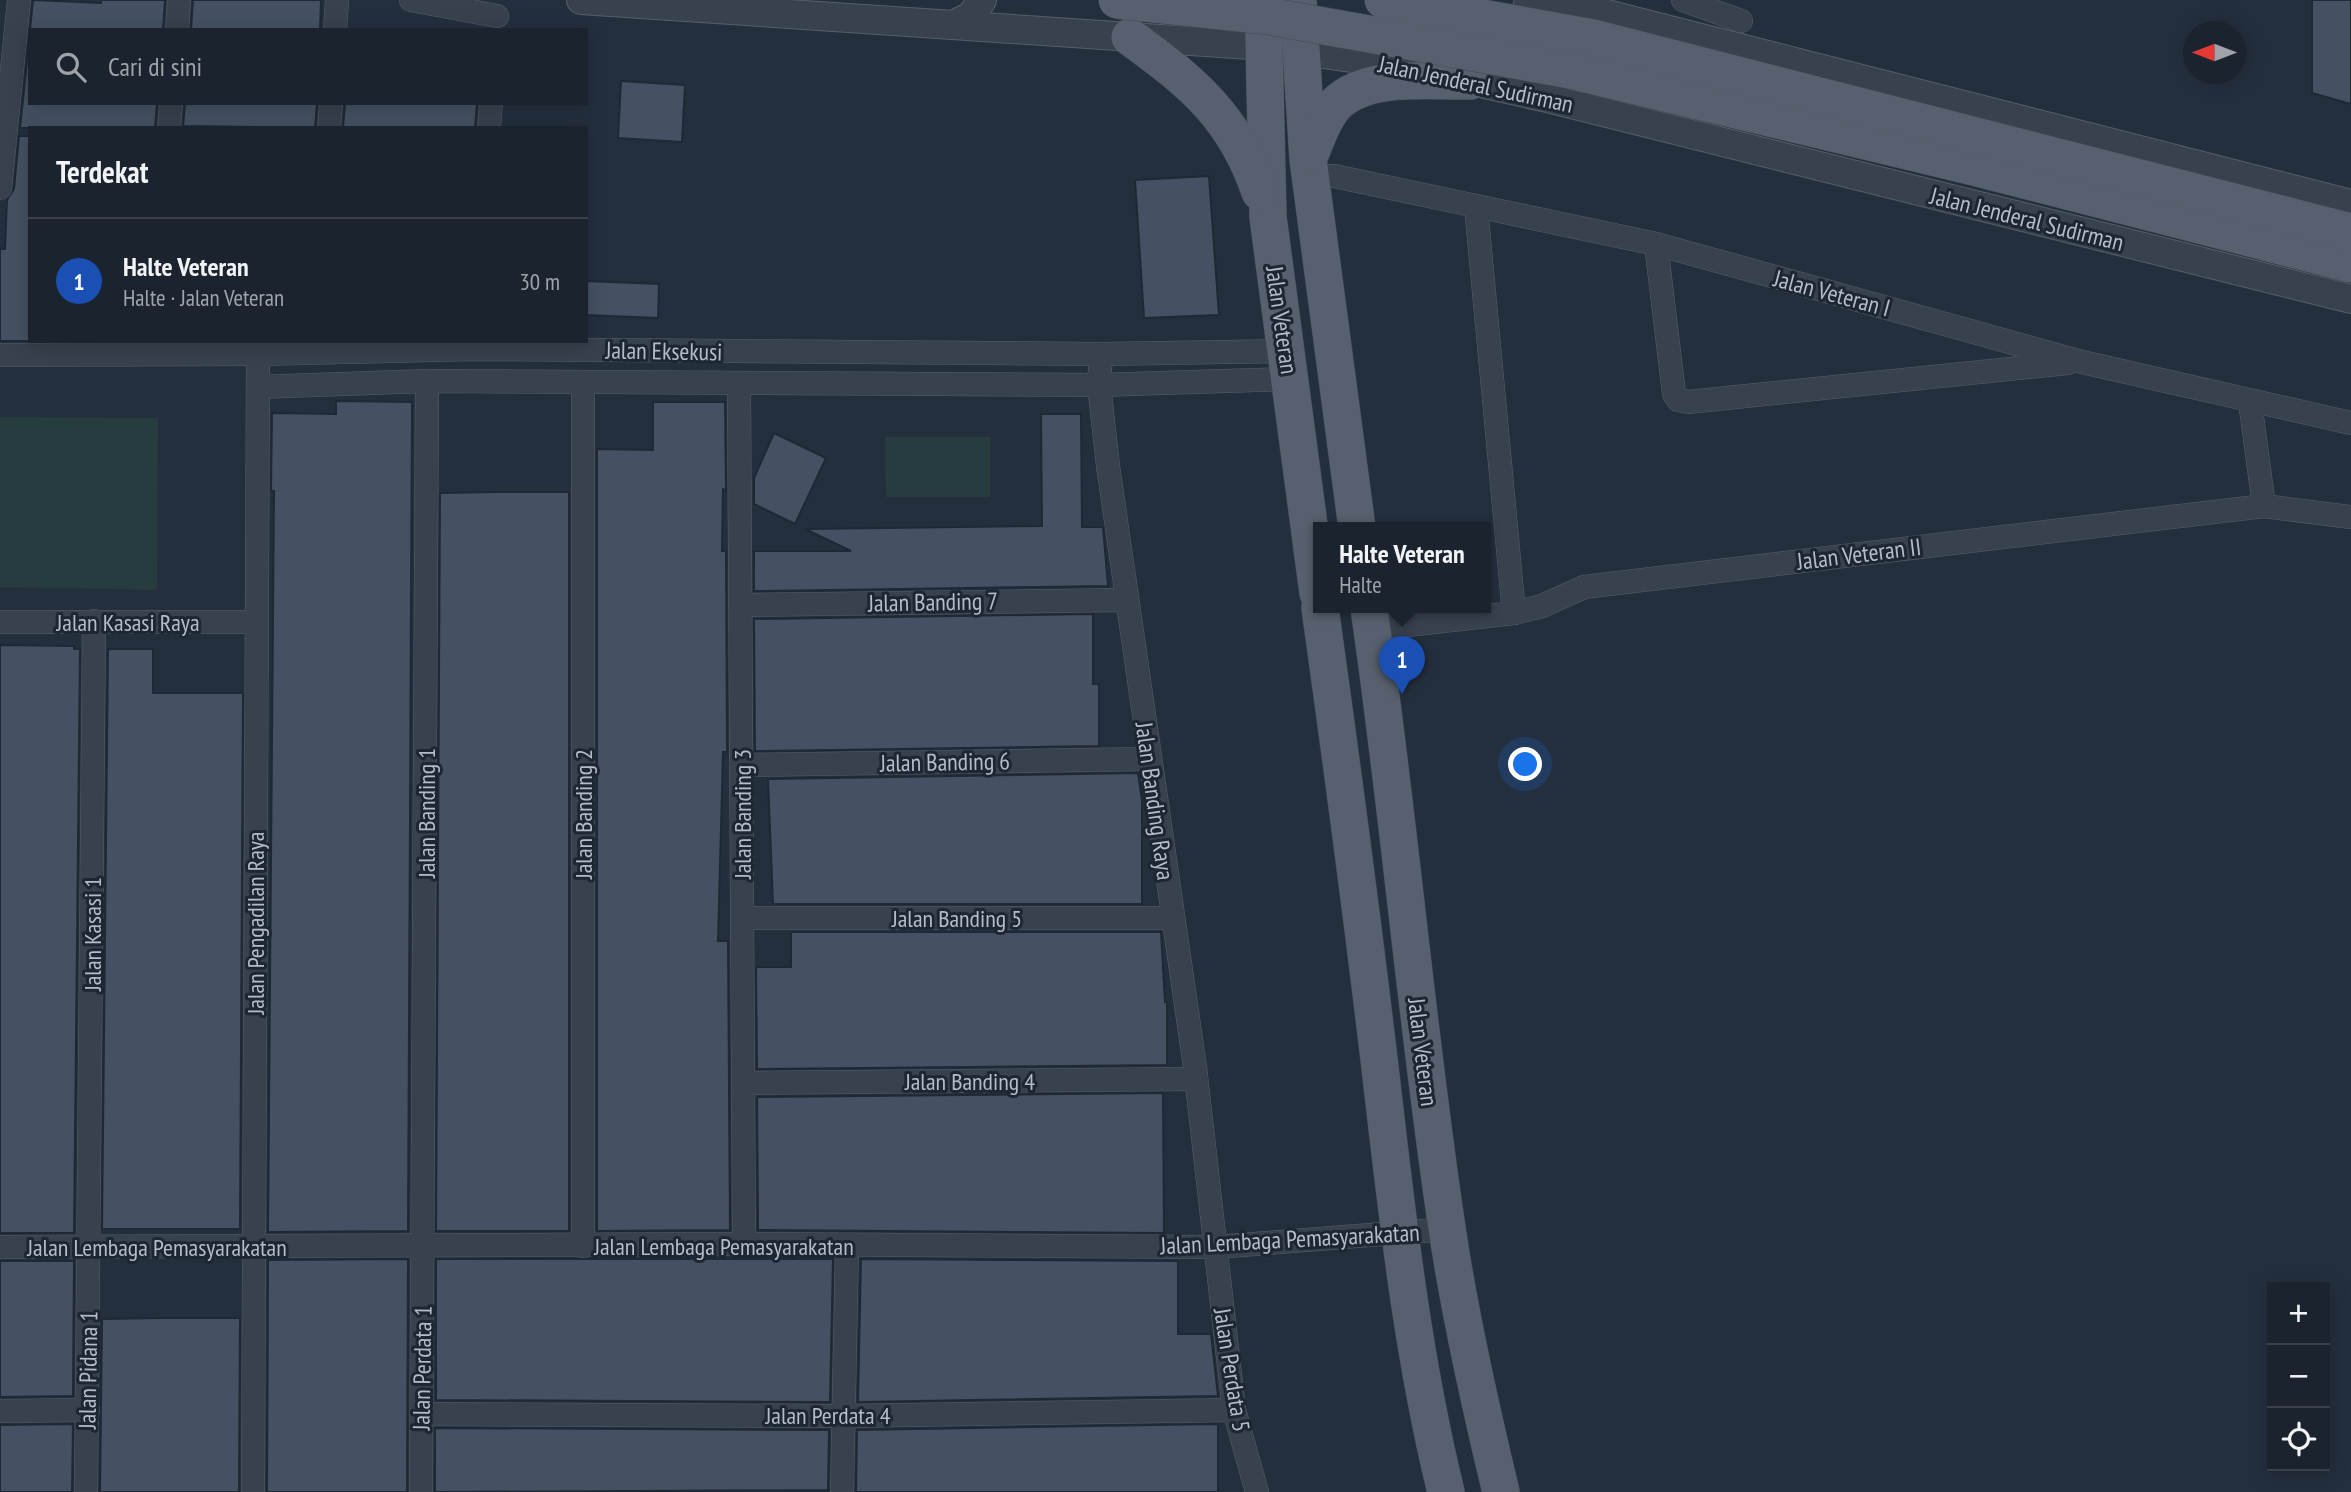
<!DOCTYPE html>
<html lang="id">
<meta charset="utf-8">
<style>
body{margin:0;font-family:"PT Sans Narrow",sans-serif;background:#282f3a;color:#f1f3f6}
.controls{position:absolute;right:21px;bottom:21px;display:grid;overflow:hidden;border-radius:0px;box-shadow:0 4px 18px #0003}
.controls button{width:63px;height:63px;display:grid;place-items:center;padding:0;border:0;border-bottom:2px solid #39404a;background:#1b232e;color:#f1f3f6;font:35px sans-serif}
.compass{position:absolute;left:2183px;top:21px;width:63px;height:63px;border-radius:50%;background:#1b232e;box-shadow:0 4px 18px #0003;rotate:270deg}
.you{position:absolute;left:1526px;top:765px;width:24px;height:24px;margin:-18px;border:5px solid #fff;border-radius:50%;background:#1a73e8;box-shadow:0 0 0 10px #1a73e833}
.badge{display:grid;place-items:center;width:46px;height:46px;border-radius:50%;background:#8bbbb9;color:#fff;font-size:23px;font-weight:700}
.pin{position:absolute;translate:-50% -58px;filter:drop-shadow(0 2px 4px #0008)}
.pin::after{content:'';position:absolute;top:37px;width:24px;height:21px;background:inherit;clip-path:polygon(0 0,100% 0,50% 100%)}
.popup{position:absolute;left:1313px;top:522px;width:178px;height:91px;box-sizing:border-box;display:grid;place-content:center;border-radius:0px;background:#1b232e;filter:drop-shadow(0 2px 5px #0005);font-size:23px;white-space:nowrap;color:#a0a4aa}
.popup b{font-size:26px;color:#f1f3f6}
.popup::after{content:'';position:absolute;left:50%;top:100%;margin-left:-14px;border:14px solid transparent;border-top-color:#1b232e}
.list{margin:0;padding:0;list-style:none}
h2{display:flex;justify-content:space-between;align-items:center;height:91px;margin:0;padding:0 28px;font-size:30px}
h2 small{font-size:23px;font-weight:400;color:#a0a4aa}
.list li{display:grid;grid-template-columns:46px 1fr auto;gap:21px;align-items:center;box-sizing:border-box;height:126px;padding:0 28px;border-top:2px solid #39404a}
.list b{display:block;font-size:26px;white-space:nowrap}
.list p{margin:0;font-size:23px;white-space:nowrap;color:#a0a4aa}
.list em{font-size:23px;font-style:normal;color:#a0a4aa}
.icon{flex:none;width:38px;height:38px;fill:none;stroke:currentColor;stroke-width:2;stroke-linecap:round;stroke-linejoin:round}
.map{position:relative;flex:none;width:2351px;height:1492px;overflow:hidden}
.search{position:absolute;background:#1b232e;box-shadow:0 4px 18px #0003;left:28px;top:28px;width:560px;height:77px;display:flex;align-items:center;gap:18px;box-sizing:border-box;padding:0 24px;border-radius:0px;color:#a0a4aa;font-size:26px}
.panel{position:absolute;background:#1b232e;box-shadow:0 4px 18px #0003;left:28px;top:126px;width:560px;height:217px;border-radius:0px}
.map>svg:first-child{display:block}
.green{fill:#263c3f}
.building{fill:#455162;stroke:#1f2835;stroke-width:2}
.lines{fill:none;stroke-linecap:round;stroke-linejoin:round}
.minor-casing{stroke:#565f6c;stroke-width:24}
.tertiary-casing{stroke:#565f6c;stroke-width:30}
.primary-casing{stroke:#414a57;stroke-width:38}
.minor{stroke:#38414e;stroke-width:23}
.tertiary{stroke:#38414e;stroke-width:28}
.primary{stroke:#56606e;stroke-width:37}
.primary-bridge-casing{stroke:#414a57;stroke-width:38;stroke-linecap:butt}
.primary-bridge{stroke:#56606e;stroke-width:37}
.labels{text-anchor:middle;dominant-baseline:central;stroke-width:6;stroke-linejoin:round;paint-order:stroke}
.street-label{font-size:24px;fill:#b4bcc9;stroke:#1d2633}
</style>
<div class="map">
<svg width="2351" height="1492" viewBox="0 0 2351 1492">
<rect width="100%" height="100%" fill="#242f3e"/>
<g class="green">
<path d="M0,417L158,418L157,590L0,587Z"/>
<path d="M885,437H990V497H886Z"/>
</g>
<g class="building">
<path d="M33,0L101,3V0H165L163,30H30Z"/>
<path d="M193,0H321L320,30H191Z"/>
<path d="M2312,0H2351V104L2312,93Z"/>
<path d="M30,33V103H157L155,128H20Z"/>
<path d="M621,81L685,85L682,142L618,138Z"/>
<path d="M185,103H317L315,128L183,126Z"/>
<path d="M345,103H477L475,128H343Z"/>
<path d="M19,136H30V341H0V249H5L7,200L14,189Z"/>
<path d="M1209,176L1219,315L1144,318L1135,180Z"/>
<path d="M586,281L659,284L658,318L586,315Z"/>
<path d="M336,401L412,402L408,1231L268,1232L274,491H271L272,413L336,414Z"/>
<path d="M653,402H725L726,491L723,489L722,551H726L727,752H723L718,941H728L730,1230L597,1231V449L653,450Z"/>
<path d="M1041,414H1081L1082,527H1103L1108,586L754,591V551H851L805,529L1042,526Z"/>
<path d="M774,433L826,458L795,524L754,504V478Z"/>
<path d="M497,492H569V1231H436L440,493Z"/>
<path d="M1093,614V684H1099V746L755,751L754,619Z"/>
<path d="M0,645L74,646V649H80L74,1233H0Z"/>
<path d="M108,649H153V693H243L240,1229H102Z"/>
<path d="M1138,773L1142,800V904H773L768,779Z"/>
<path d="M791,932H1161L1165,1002H1167V1065L757,1069L756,967H791Z"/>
<path d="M1163,1093L1164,1233L758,1230L757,1097Z"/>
<path d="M408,1259L407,1492H267L268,1260Z"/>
<path d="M436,1259H833L830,1402L436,1400Z"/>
<path d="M861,1259L1178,1261V1334H1211L1218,1396L858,1402Z"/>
<path d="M0,1261H74L73,1396L0,1397Z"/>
<path d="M161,1318H240L239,1492H100L102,1319Z"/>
<path d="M73,1424L72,1492H0V1425Z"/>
<path d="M1218,1424V1492H856L857,1430Z"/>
<path d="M435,1428L829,1430L828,1490L435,1492Z"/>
</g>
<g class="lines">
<defs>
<g id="minor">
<path d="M411,0L497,16"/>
<path d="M1683,0L1741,21"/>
<path d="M177,30L179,0"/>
<path d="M335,30L337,0"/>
<path d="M169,128L171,103"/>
<path d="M329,128L331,103"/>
<path d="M489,128L491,103"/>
<path d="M1310,176H1334L1656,244L2082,362L2351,423"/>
<path d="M0,188L19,0"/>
<path d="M1476,207L1514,613"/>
<path d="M1656,244L1674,394L1678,400L1688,402L2068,363"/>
<path d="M1101,354L1099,385L1108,466L1195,1067L1234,1410L1257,1492"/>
<path d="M0,355L258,354L476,349L1101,354L1286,351"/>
<path d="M583,382V1246"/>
<path d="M739,384L744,1244"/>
<path d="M258,387L427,381L1099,385L1290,379"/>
<path d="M2250,402L2264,506"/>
<path d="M740,605L1126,600"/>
<path d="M0,622H256"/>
<path d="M1372,629L1514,613L1542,606L1584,587L2264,506L2351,517"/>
<path d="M742,765L1149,759"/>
<path d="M743,918H1171"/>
<path d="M744,1083L1196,1079"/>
<path d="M0,1247L744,1244L1216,1247L1447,1229"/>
<path d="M0,1411L88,1410"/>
<path d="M422,1414L842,1416L1234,1410"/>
<path d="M86,1492L94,621"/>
<path d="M253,1492L258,354"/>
<path d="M421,1492L427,381"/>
<path d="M842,1492L847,1245"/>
</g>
<g id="tertiary">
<path d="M581,0L1265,46L1395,64L1543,97L2351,299"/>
<path d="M1552,0L2351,204"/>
<path d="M953,25L971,16L982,0"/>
<path d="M1518,45L1529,0"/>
</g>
<g id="primary">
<path d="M1263,0L1268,217L1318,593"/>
<path d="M1298,0L1308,159L1357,528"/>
<path d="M1130,37C1192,82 1235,117 1260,192"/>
<path d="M1309,157C1317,138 1323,118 1337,103C1369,73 1429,82 1470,81"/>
<path d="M1320,608C1341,758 1361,908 1379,1059C1396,1204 1411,1350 1446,1492"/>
<path d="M1369,608C1399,814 1416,1022 1447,1228C1460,1317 1480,1405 1501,1492"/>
</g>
</defs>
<use href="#minor" class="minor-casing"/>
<use href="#tertiary" class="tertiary-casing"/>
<use href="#primary" class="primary-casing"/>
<use href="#minor" class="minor"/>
<use href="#tertiary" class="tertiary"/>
<use href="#primary" class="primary"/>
<defs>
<g id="primary-bridge">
<path d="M1117,0L1268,16L1565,69L1970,166L2351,264"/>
<path d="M1383,0L1593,38L2351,232"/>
</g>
</defs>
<use href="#primary-bridge" class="primary-bridge-casing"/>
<use href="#primary-bridge" class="primary-bridge"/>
</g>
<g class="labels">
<g class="street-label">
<text transform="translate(1476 84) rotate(12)">Jalan Jenderal Sudirman</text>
<text transform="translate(2027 219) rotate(14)">Jalan Jenderal Sudirman</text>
<text transform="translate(1832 293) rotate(15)">Jalan Veteran I</text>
<text transform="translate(1282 320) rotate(82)">Jalan Veteran</text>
<text transform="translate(664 351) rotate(1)">Jalan Eksekusi</text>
<text transform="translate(1859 554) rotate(-7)">Jalan Veteran II</text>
<text transform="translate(933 602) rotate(-1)">Jalan Banding 7</text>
<text x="128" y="622">Jalan Kasasi Raya</text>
<text transform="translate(945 762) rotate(-1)">Jalan Banding 6</text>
<text transform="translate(1155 801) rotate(82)">Jalan Banding Raya</text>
<text transform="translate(426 813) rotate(-90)">Jalan Banding 1</text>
<text transform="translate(583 814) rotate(-90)">Jalan Banding 2</text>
<text transform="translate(742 814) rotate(-90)">Jalan Banding 3</text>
<text x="957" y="918">Jalan Banding 5</text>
<text transform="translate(255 923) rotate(-90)">Jalan Pengadilan Raya</text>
<text transform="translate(92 934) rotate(-90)">Jalan Kasasi 1</text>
<text transform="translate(1423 1052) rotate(83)">Jalan Veteran</text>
<text x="970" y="1081">Jalan Banding 4</text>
<text transform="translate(1290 1239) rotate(-3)">Jalan Lembaga Pemasyarakatan</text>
<text x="724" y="1246">Jalan Lembaga Pemasyarakatan</text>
<text x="157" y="1247">Jalan Lembaga Pemasyarakatan</text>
<text transform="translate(422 1368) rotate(-89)">Jalan Perdata 1</text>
<text transform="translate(88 1370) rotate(-89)">Jalan Pidana 1</text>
<text transform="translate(1232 1370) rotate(81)">Jalan Perdata 5</text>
<text x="828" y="1415">Jalan Perdata 4</text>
</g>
</g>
</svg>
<div class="controls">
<button>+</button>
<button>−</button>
<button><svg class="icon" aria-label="locate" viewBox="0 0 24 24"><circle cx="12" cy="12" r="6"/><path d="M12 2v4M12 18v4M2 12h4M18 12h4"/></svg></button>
</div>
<svg class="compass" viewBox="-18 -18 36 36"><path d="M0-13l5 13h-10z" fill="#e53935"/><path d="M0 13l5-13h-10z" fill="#a0a4aa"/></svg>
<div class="you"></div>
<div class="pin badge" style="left:1402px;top:694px;background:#1a4fb4">1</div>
<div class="popup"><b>Halte Veteran</b>Halte</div>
<div class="search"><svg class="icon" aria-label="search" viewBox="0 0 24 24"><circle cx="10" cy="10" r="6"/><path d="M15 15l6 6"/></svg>Cari di sini</div>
<section class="panel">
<h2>Terdekat<small></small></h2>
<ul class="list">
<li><span class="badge" style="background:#1a4fb4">1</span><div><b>Halte Veteran</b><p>Halte · Jalan Veteran</p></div><em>30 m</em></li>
</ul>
</section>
</div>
